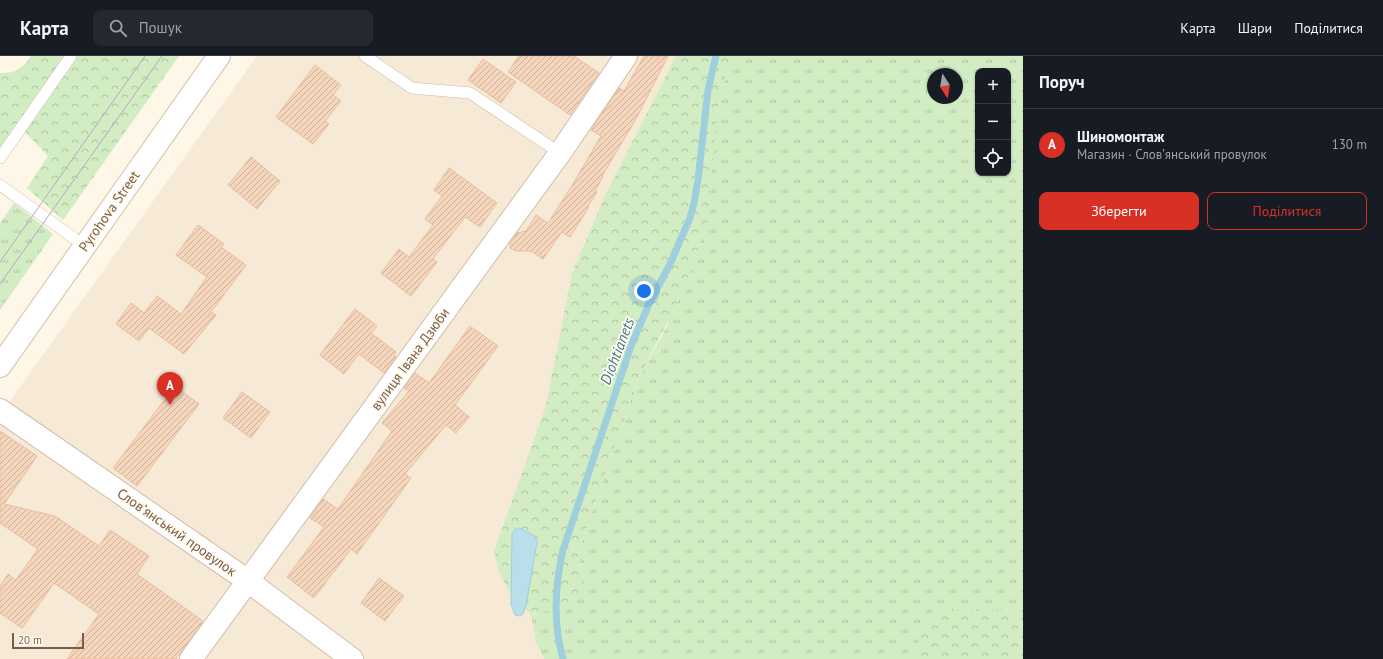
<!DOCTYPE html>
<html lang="uk">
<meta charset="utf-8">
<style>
body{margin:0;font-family:"PT Sans",sans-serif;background:#242831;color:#f1f3f6}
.controls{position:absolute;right:12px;top:12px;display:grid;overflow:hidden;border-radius:8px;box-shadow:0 1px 3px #0004}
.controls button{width:36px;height:36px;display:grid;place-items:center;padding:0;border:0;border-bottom:1px solid #363941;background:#171b24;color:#f1f3f6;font:20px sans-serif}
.compass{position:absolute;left:927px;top:12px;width:36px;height:36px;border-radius:50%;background:#171b24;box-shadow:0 1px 3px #0004;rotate:168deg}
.scale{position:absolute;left:12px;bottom:10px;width:72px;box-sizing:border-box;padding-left:4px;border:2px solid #7a5d49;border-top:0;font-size:11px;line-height:14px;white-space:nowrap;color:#7a5d49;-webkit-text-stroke:3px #fffaef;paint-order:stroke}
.you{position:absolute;left:644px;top:235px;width:14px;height:14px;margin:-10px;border:3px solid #fff;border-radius:50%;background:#1a73e8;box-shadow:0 0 0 6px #1a73e833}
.badge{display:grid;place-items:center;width:26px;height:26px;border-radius:50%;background:#d93025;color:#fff;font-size:13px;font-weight:700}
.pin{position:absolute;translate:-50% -33px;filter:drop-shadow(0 1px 2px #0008)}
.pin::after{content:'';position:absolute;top:21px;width:14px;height:12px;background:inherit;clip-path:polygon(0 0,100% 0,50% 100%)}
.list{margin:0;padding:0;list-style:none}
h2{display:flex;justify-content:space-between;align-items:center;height:52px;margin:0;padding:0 16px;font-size:17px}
h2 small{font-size:13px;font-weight:400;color:#9ea1a6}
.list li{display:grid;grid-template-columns:26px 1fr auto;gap:12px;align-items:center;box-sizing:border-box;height:72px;padding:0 16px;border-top:1px solid #363941}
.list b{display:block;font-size:15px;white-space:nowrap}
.list p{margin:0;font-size:13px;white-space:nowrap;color:#9ea1a6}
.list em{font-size:13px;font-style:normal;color:#9ea1a6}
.actions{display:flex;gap:8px;padding:12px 16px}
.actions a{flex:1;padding:9px 0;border:1px solid #d93025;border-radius:8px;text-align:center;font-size:14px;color:#d93025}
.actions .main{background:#d93025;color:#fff}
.icon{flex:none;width:22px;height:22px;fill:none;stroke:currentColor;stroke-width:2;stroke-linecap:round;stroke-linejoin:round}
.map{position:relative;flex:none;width:1023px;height:603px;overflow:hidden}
header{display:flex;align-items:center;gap:24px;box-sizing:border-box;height:56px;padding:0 20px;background:#171b24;border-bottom:1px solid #363941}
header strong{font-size:19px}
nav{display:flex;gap:22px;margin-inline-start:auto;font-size:14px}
.search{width:280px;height:36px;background:#242831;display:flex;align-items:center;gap:10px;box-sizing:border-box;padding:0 14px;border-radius:8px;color:#9ea1a6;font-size:15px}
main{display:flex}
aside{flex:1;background:#171b24}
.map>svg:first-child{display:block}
.residential{fill:#f6e9d5}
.grass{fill:url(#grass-tufts);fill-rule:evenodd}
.forest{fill:url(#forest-crowns)}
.water{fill:#b9e0ea;stroke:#9fcfdc}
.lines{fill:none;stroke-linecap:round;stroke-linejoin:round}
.stream{stroke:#9fcfdc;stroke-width:7}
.building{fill:url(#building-hatch);stroke:#e9be9c}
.service-casing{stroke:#d1beab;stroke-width:12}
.minor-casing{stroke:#d1beab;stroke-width:24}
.secondary-casing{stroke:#d7c1ab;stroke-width:24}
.service{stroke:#fff;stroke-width:11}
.minor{stroke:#fff;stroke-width:22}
.secondary{stroke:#fff;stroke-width:22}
.tram{stroke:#baa3ca;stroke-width:1}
.labels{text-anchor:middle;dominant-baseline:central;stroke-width:3.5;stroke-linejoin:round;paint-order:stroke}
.street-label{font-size:14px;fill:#7a5d49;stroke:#fffaef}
.water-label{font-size:15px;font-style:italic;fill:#3e7787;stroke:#fffaef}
</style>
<header>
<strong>Карта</strong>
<div class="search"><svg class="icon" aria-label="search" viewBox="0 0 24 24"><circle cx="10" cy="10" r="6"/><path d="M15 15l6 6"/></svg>Пошук</div>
<nav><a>Карта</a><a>Шари</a><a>Поділитися</a></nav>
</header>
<main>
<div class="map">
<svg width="1023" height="603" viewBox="0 0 1023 603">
<defs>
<pattern id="grass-tufts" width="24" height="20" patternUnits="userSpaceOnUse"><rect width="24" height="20" fill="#d2edc4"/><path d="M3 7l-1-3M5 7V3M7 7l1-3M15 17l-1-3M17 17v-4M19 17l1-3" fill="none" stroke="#afc3a1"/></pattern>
<pattern id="forest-crowns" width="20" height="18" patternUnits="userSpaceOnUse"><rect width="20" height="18" fill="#d2edc4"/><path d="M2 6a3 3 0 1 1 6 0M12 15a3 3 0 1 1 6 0" fill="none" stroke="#afc3a1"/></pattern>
<pattern id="building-hatch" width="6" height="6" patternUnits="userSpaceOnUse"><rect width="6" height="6" fill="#f5d6bd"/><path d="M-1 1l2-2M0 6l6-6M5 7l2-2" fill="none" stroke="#cbb19c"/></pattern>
</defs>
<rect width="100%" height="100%" fill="#fef6e7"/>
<path class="residential" d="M257,0H676L605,139L572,217L545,353L507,532L531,559L536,586L544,603H0V359Z"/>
<g class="grass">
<path d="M730,0H1023V603H544L536,586L531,559L561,551L584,527L579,503L582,485L638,324L667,270L714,77L717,58ZM978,15H1008V117H978ZM933,18H957V42H933Z"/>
<path d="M14,147L53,178L0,254V167Z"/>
</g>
<g class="forest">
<path d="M31,0H71L0,102V17C16,17 22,13 31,0Z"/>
<path d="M76,0H179L63,164L27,132L48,100L25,76Z"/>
<path d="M676,0H730L717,58L707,168L680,242L638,324L582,485L579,503L584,527L576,540L561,551L531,559L507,532L499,516L494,495L545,353L572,217L605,139Z"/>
<path d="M933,554H1009L1023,558V603H921L918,586Z"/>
</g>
<path class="water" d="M519,472C526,475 535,477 537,486L526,550L523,558L520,560L515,559L511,548L512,478L515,473Z"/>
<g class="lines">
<path class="stream" d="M563,603C553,568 555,529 563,494L631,290L649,248L670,208L690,162L694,147L698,124L708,34L716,0"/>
</g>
<g class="building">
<path d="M519,0H574L599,17L570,59L508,16Z"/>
<path d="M644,0H668L636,63L602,120L603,121L595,135L597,136L588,150L589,151L570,181L562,176L543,203L531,195H516L510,192V187L517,177L526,175L536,159L548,167L573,128L601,80L591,74L619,32L624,35Z"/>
<path d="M483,3L516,26L501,47L468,24Z"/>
<path d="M315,9L341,29L333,39L341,45L325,65L329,68L313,88L276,61Z"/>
<path d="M251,101L280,125L257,153L228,129Z"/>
<path d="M449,112L497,147L480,171L465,161L433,203L437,206L411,240L381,217L399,193L409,201L433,169L425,163L442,140L434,134Z"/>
<path d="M198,169L224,188L221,191L246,209L211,256L216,259L184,298L149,272L139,285L116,268L131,247L144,257L157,240L181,258L207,221L176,199Z"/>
<path d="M355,253L377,270L371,277L396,296L394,299L396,301L384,317L359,298L344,318L320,299Z"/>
<path d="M470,270L498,290L455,349L469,361L456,377L446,369L405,418L411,422L357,498L351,493L314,542L287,521L324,471L310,462L323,443L338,453L392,375L382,367L409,335L404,332L415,317L429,327Z"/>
<path d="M175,330L199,348L137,430L113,412Z"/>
<path d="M242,336L270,356L251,382L223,362Z"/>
<path d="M0,375L37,400L4,448L55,460L99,490L110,474L149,500L137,518L203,565L176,603H67L99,558L54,527L22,572L0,557V530L8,518L16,524L38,493L0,467Z"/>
<path d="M379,522L404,540L385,565L361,547Z"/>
</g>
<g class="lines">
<defs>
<g id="service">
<path d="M365,0L412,32L470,37L560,97"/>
<path d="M0,102L71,0"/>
<path d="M0,129L85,190"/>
</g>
<g id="minor">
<path d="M0,354L248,525L352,603"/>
<path d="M191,603L560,97L626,0"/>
</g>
<path id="secondary" d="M0,310L219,0"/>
</defs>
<use href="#service" class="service-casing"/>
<use href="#minor" class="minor-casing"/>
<use href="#secondary" class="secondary-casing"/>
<use href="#service" class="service"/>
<use href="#minor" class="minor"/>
<use href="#secondary" class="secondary"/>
<g class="tram">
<path d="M0,206L145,0"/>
<path d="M0,228L162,0"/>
</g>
</g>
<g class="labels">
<g class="street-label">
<text transform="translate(109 155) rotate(-55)">Pyrohova Street</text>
<text transform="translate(410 303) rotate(-54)">вулиця Івана Дзюби</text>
<text transform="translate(177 476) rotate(35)">Словʼянський провулок</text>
</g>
<g class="water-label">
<text transform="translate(617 295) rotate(-69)">Diohtianets</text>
</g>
</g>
</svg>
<div class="controls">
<button>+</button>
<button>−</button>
<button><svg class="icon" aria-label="locate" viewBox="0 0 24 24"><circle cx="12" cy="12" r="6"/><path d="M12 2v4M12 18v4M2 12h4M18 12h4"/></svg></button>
</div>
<svg class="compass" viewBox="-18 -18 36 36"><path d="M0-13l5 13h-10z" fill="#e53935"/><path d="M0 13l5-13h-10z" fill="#9ea1a6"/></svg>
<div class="scale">20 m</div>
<div class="you"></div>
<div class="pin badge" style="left:170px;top:349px">A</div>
</div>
<aside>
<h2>Поруч<small></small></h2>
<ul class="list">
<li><span class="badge">A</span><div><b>Шиномонтаж</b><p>Магазин · Словʼянський провулок</p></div><em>130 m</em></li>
</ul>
<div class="actions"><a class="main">Зберегти</a><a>Поділитися</a></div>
</aside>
</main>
